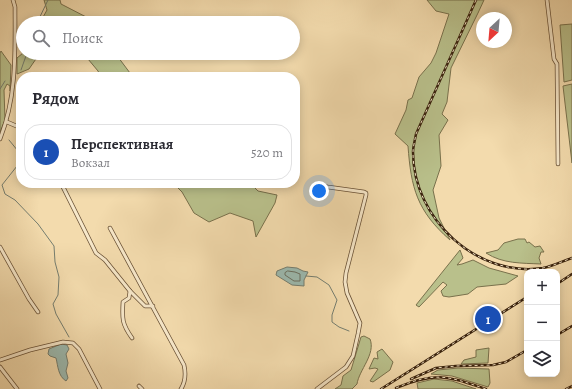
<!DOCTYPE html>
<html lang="ru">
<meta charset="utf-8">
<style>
body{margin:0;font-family:Alegreya,serif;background:#f2f2f3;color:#2b2b33}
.controls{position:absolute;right:12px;bottom:12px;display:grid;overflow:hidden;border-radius:8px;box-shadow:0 2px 10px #0003}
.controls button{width:36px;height:36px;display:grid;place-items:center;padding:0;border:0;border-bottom:1px solid #e1e1e2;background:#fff;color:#2b2b33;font:20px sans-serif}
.compass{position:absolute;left:476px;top:12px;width:36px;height:36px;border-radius:50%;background:#fff;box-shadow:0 2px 10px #0003;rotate:206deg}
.you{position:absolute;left:319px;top:191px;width:14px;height:14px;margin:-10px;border:3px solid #fff;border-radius:50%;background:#1a73e8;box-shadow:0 0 0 6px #1a73e833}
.badge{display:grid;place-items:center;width:26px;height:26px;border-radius:50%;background:#db2777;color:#fff;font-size:13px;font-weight:700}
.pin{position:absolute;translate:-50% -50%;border:2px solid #fff;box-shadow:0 1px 4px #0006}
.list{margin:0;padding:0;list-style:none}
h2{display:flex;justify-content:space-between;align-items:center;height:52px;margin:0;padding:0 16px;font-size:17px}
h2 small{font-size:13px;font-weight:400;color:#7c7c81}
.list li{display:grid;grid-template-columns:26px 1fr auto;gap:12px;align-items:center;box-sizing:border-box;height:56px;margin:0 8px 8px;padding:0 8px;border:1px solid #e1e1e2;border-radius:16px}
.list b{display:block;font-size:15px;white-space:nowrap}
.list p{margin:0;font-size:13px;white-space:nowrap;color:#7c7c81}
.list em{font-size:13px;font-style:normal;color:#7c7c81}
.icon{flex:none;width:22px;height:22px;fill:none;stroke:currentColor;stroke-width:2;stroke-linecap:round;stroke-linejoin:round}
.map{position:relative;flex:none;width:572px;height:389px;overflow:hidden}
.search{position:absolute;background:#fff;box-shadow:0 2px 10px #0003;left:16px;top:16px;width:284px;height:44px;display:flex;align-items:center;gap:10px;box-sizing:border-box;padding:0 14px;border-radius:22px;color:#7c7c81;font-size:15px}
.panel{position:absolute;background:#fff;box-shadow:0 2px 10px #0003;left:16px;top:72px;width:284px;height:116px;border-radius:16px}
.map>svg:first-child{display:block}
.green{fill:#b9c08b;stroke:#79714c}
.water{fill:#9cbab0;stroke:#747d6f}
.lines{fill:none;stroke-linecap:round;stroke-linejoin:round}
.shore{stroke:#6a6e5e;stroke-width:1}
.stream{stroke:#747d6f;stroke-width:1}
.minor-casing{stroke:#685035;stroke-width:4.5}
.minor{stroke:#f7e8ca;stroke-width:3}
.rail-casing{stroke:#39220d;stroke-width:2.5}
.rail{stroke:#f7e8ca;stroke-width:1;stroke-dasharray:3;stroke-linecap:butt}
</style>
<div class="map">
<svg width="572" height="389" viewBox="0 0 572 389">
<rect width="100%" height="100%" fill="#f3dbad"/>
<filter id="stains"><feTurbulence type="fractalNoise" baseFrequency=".005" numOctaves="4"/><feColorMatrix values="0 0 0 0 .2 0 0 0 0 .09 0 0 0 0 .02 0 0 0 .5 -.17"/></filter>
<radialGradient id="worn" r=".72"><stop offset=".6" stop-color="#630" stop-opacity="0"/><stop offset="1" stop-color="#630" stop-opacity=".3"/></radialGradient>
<g class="green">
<path d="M44,0H60L61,4L92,20L94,23H58L53,19L44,20L43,23H38L42,19L47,10Z"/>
<path d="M427,0H484L478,13L451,68L447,102L442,114L448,120L439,135L441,166L433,190L439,218L450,240C417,211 411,188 408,146L395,134L406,110L408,100L412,98L419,77L431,63L436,53L449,14L436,11Z"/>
<path d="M572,24V80L564,82L560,25Z"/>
<path d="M1,51L11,65L10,91V86L7,84L4,90L5,120L0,132V53Z"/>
<path d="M23,53H46L38,56L29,69L17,74V58Z"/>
<path d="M83,53H115L133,77H101L98,71Z"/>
<path d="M572,84V163L563,86Z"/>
<path d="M173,183H221L223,185L231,183H250L258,191L277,195L275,203L256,237L253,221L230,213L209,222L194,213L182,192Z"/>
<path d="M518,239H525L527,243L529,242L535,247L540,246L544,252H541L539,258L541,264C522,263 503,264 486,253L498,250L504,243Z"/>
<path d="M460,250L463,258L457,265L462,264L473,260L489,268L518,276L506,284L477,287L468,294L449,297L443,296L441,291L447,285L443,282L419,307L416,305Z"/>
<path d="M364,336L370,339C376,354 359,370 357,384L352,389H335L341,385L343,376L351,370L361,337Z"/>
<path d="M489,348L488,363L461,364L464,360L476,357V350Z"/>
<path d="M382,349L393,362L390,370L373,382L370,381L378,369L375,368L369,369L374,358L378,359L377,352Z"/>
<path d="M458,368L489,369L490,383L488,387L452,376L431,374L438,370Z"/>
<path d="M434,379L452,381L476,389H418L417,383Z"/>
</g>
<g class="water">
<path d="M287,267L297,268L303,271L308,272L304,280V286L292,285L276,275L277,271Z"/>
<path d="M61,344L67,345L69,349L66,354L68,363L66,371L68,378L66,381C58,376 58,366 56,358L50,356L48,354L49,349Z"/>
</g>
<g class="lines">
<path class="shore" d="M288,271L295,272L300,274V281H294L285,275V273Z"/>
<g class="stream">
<path d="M37,23L48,0"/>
<path d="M21,70L27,53"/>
<path d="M0,89L5,81"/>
<path d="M9,140L18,151L21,158"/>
<path d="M21,161L2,185L5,194L15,200L38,224L54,246L55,262L59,277L58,295L53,304L56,314L69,337"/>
<path d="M306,276L317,277L329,285L337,300L332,315V322L339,327L349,331"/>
</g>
<defs>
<g id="minor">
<path d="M547,0L554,59L557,64L558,164"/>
<path d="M7,122L21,128"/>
<path d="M0,139C17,96 15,53 15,7L13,0"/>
<path d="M61,183L96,253L105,260L130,291L129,298L123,302C122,319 122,324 132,338"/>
<path d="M110,228L184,365C186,374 186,381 181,389"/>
<path d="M0,247L29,299L38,312"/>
<path d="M130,291L145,306H153"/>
<path d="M0,360L30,350L63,342L73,343L79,349L100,389"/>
<path d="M0,367L17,389"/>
<path d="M139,386L142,389"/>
<path d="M317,389L346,367L353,356L358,334L360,323L347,293L345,282L346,273L366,195V193L364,192L328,187L323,186"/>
</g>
</defs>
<use href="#minor" class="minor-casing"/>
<use href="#minor" class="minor"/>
<defs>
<g id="rail">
<path d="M476,0L416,134C415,140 413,147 413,152C413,219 477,278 543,268C553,266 563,261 572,258"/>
<path d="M557,284L572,274"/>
<path d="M557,335L572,326"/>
<path d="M411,379L436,368L456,366L493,365L506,362L527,350"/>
<path d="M396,388C436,371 447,376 486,389"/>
<path d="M381,389L527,297"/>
<path d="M566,389L572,386"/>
</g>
</defs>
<use href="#rail" class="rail-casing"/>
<use href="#rail" class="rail"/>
</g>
<rect width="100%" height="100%" filter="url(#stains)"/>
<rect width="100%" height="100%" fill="url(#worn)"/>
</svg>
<div class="controls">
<button>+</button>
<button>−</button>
<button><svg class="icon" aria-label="layers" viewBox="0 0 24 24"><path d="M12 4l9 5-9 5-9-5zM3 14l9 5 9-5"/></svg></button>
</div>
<svg class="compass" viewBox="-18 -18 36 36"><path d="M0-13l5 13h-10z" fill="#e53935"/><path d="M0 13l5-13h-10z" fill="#7c7c81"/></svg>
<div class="you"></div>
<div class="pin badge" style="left:488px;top:319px;background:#1a4fb4">1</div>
<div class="search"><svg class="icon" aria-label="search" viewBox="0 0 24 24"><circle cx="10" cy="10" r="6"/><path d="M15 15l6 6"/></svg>Поиск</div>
<section class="panel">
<h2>Рядом<small></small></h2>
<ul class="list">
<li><span class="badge" style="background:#1a4fb4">1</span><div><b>Перспективная</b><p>Вокзал</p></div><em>520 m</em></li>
</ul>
</section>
</div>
